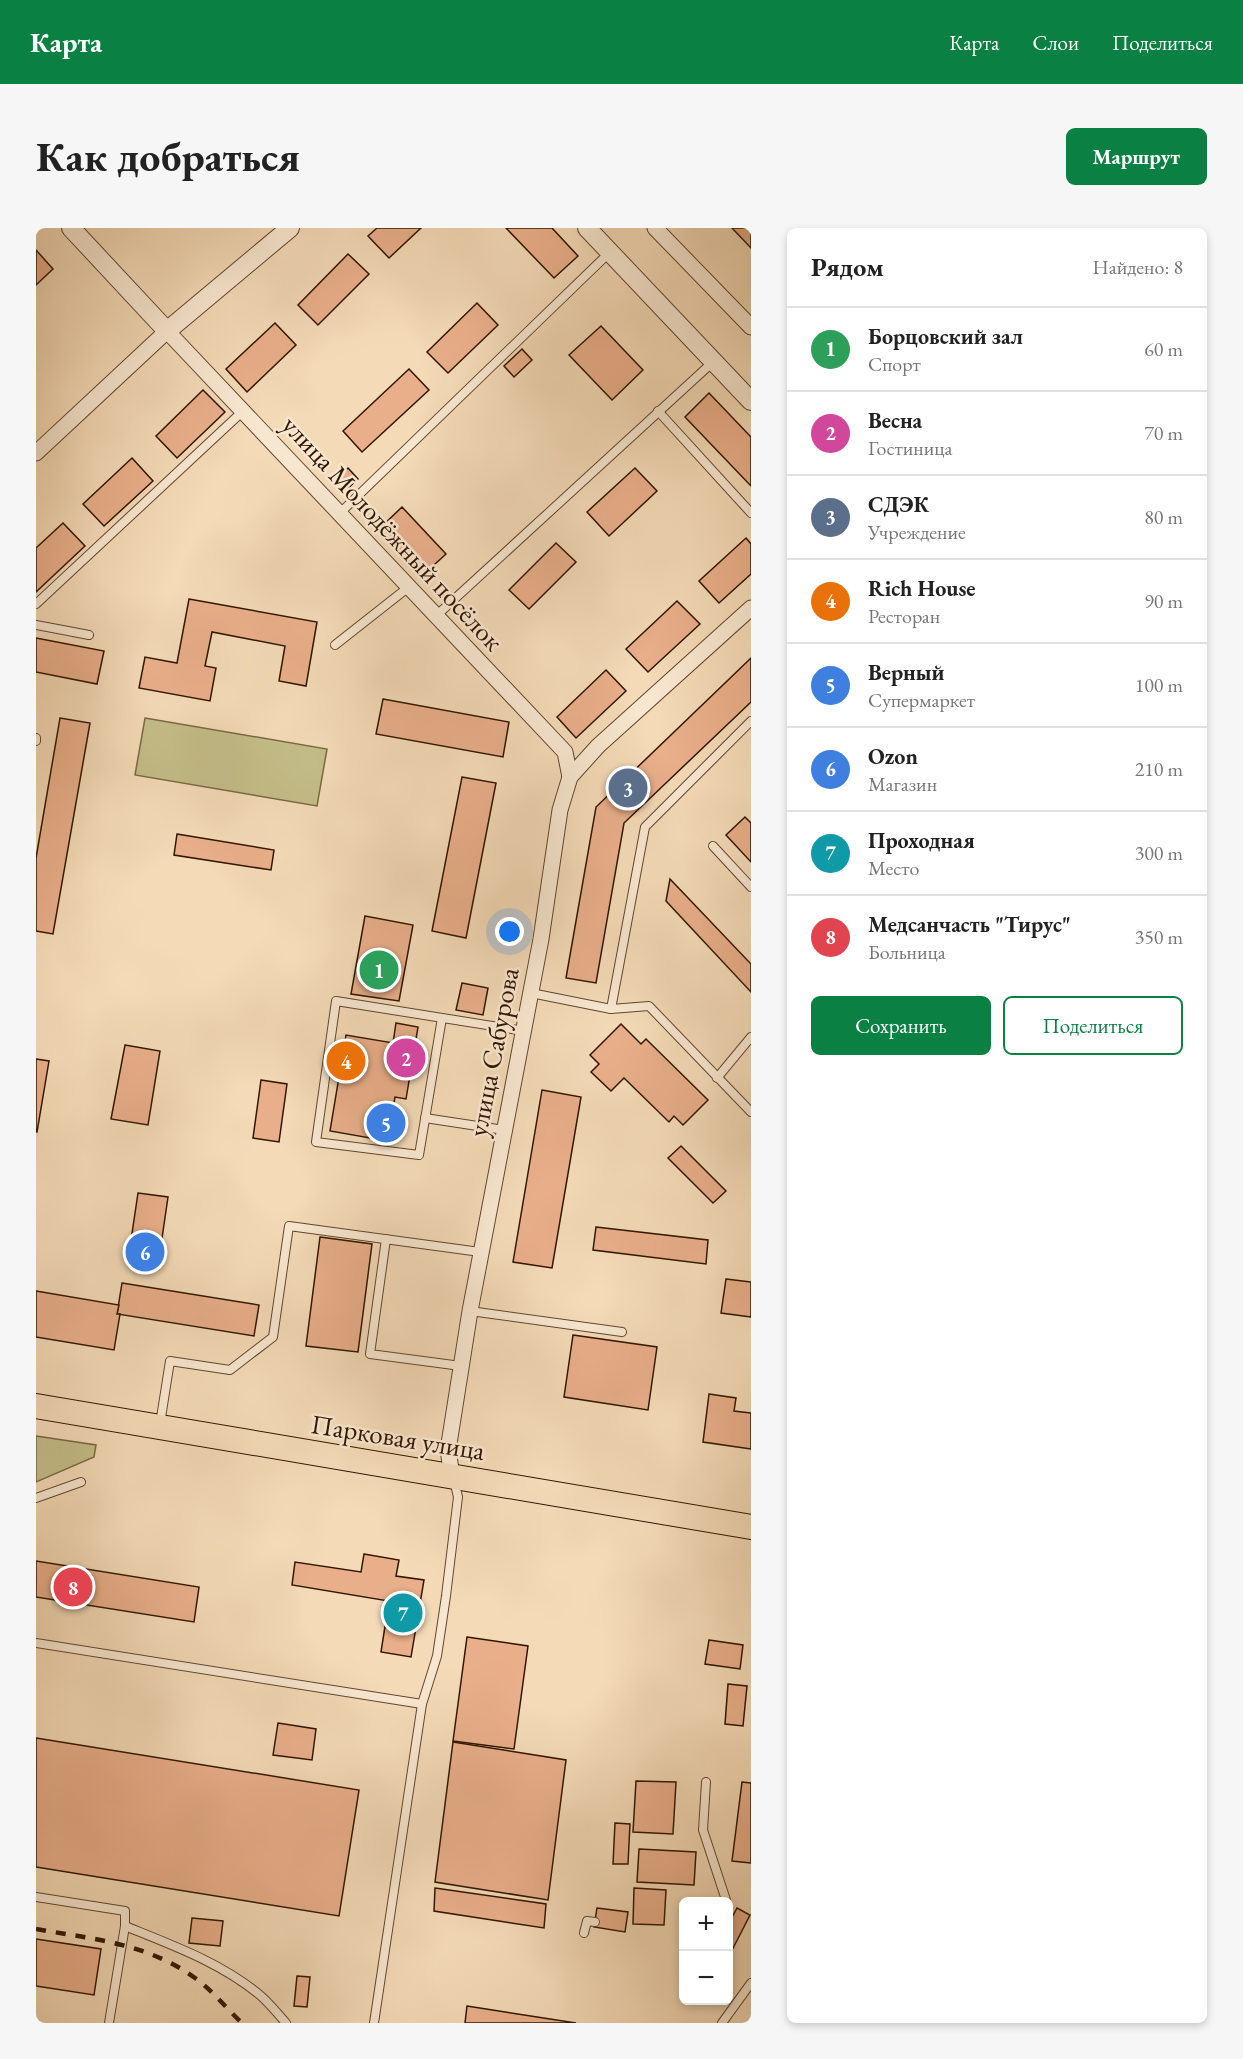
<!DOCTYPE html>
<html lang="ru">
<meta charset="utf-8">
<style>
body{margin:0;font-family:"EB Garamond",serif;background:#f6f6f6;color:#222}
.controls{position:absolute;right:18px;bottom:18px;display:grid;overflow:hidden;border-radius:9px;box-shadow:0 3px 9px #0003}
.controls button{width:54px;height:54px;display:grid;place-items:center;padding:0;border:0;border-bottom:2px solid #e0e0e0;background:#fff;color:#222;font:30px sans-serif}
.you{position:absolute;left:474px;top:704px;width:21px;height:21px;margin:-15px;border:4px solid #fff;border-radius:50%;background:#1a73e8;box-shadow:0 0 0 9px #1a73e833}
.badge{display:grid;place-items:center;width:39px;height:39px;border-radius:50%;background:#0b8043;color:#fff;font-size:20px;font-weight:700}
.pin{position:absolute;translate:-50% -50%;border:3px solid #fff;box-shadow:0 2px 6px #0006}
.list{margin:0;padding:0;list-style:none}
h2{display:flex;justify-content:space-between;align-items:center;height:78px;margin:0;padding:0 24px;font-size:26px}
h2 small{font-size:20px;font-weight:400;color:#767676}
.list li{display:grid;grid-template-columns:39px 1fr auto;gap:18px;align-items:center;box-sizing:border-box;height:84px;padding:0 24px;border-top:2px solid #e0e0e0}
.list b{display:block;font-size:22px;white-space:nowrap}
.list p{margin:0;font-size:20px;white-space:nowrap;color:#767676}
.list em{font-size:20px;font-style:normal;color:#767676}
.actions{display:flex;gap:12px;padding:18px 24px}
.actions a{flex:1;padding:14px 0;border:2px solid #0b8043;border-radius:9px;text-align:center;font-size:21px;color:#0b8043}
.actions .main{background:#0b8043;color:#fff}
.map{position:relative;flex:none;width:715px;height:1795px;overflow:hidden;border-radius:9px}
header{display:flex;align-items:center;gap:36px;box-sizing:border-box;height:84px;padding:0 30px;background:#0b8043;color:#fff}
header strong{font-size:28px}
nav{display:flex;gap:33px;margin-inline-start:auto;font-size:21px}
.intro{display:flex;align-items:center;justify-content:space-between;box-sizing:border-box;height:144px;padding:0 36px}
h1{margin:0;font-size:42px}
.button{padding:15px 27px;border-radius:9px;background:#0b8043;color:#fff;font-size:21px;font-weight:700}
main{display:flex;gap:36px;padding:0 36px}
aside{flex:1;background:#fff;border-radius:9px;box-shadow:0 3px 9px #0003}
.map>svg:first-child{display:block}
.green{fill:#c4bd89;stroke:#7a6944;stroke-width:1.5}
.building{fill:#e9af8a;stroke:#311500;stroke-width:1.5}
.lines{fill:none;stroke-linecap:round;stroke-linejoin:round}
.service-casing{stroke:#62462e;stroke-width:10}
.minor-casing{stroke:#62462e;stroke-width:17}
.tertiary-casing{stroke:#62462e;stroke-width:20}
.primary-casing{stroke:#311500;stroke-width:26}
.service{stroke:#f8e7d0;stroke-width:8}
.minor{stroke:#f8e7d0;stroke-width:15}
.tertiary{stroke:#f8e7d0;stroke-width:18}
.primary{stroke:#f4dab7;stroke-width:24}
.rail{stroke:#311500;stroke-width:4.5;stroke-dasharray:10 10;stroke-linecap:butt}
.labels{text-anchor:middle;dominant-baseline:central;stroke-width:5;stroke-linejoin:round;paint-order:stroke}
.street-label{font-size:27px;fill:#311500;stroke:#f8e7d0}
</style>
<header>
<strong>Карта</strong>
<nav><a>Карта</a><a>Слои</a><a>Поделиться</a></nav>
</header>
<div class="intro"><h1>Как добраться</h1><a class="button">Маршрут</a></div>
<main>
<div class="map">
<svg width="715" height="1795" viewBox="0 0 715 1795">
<rect width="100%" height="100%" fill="#f4dab7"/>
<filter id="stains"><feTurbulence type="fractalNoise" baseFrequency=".00333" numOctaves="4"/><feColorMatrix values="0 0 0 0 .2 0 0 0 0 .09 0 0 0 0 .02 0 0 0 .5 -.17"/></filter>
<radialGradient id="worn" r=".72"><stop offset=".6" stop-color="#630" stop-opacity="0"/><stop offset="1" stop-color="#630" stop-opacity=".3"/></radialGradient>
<g class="green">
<path d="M109,490L291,521L281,578L99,547Z"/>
<path d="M0,1208L60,1217L58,1229L0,1254Z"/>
</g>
<g class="building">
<path d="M341,0H385L353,30L332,8Z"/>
<path d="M470,0H516L542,28L518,50Z"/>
<path d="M696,0H715V20Z"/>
<path d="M0,22L17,41L0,57Z"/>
<path d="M312,26L333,46L282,97L262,77Z"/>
<path d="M441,75L462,97L412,145L391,124Z"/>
<path d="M239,95L260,117L211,164L190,141Z"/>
<path d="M565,98L607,142L576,172L533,127Z"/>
<path d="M486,121L496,132L478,149L468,138Z"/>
<path d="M373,141L393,162L326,224L307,203Z"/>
<path d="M167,162L189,184L141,230L120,208Z"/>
<path d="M673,165L715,209V258L649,189Z"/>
<path d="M96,230L117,253L68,298L47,276Z"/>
<path d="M312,240L322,251L308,264L298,253Z"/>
<path d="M599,240L621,263L573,308L551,284Z"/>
<path d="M366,279L410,326L387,347L343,301Z"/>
<path d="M27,295L49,318L0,364V320Z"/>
<path d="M710,310L715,316V346L683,375L663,353Z"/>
<path d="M520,315L540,334L493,381L473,362Z"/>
<path d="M153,371L281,394L270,458L243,453L249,418L176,404L169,438L180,440L174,473L103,460L109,429L141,435Z"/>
<path d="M641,373L664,396L612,444L590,421Z"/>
<path d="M0,410L68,423L61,456L0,444Z"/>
<path d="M715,430V474L588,595L560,755L530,750L560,579Z"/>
<path d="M570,442L590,463L540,510L521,489Z"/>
<path d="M347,471L473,494L467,529L340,506Z"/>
<path d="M24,490L54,495L17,706L0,703V630Z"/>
<path d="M426,549L460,555L430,710L396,703Z"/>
<path d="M709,589L715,595V634L690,607Z"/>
<path d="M141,606L238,622L235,642L138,627Z"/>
<path d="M634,651L715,736V764L630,673Z"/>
<path d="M329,688L377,697L363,773L315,766Z"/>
<path d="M426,755L452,760L447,787L420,782Z"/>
<path d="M360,795L382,799L370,871L359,869L351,913L294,903L310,807L357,815Z"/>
<path d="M585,796L605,816L610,811L672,872L647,897L638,888L633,894L588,850L575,863L555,844L563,836L554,827Z"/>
<path d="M89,817L124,823L112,897L75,891Z"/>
<path d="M0,831L13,833L1,904H0Z"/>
<path d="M225,852L251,856L243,914L217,910Z"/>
<path d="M506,862L545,869L516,1040L477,1034Z"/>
<path d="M645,918L690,963L677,975L632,930Z"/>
<path d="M102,965L132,969L124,1024L94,1019Z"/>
<path d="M560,999L672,1012L670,1036L557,1022Z"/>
<path d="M284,1009L336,1016L322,1124L270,1118Z"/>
<path d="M690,1051L715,1054V1089L685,1085Z"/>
<path d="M86,1055L223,1077L218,1108L81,1086Z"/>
<path d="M0,1063L83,1077L81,1086H84L78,1122L0,1109Z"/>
<path d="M537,1107L621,1119L612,1182L528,1169Z"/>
<path d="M673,1166L700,1170L698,1183L715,1185V1221L667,1214Z"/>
<path d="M328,1326L363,1332L360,1348L388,1352L375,1429L345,1424L353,1373L256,1357L259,1334L325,1344Z"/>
<path d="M0,1333L163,1359L158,1394L0,1369Z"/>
<path d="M431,1409L492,1418L478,1521L417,1513Z"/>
<path d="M673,1412L707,1417L704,1441L669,1436Z"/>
<path d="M692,1456L711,1458L707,1498L689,1496Z"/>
<path d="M242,1495L280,1501L276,1532L237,1527Z"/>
<path d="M0,1510L323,1562L303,1688L0,1639Z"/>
<path d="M417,1514L530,1532L512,1672L399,1654Z"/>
<path d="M600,1553L640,1554L637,1606L597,1604Z"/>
<path d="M706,1554L715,1555V1635L696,1633Z"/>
<path d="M579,1595L594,1596L592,1636H577Z"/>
<path d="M603,1621L660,1624L658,1657L601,1654Z"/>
<path d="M399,1660L510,1676L508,1700L398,1683Z"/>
<path d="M598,1660L630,1662L628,1697L597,1696Z"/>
<path d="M561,1680L592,1684L589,1704L558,1699Z"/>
<path d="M701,1680L714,1687L692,1730V1697Z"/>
<path d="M156,1690L187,1693L184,1718L153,1715Z"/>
<path d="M0,1711L65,1721L58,1767L0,1758Z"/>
<path d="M261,1748L274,1749L271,1779L258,1778Z"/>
<path d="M431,1778L540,1795H429Z"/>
</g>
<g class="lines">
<defs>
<g id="service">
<path d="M622,183L715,285"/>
<path d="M304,285L574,24"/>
<path d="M0,376L206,184"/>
<path d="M401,387L678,133"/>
<path d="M0,397L53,407"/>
<path d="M299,417L374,358"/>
<path d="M0,510V513"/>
<path d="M677,618L715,659"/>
<path d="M495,765L575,781L613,778L715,884"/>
<path d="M575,781L609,599L715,493"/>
<path d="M406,790L383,927L280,914L300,773L488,803"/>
<path d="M681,850L715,809"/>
<path d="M389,890L468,902"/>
<path d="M350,1011L334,1126L425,1138"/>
<path d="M434,1083L586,1104"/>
<path d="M124,1196L134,1133L194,1142L237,1109L253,998L444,1024"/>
<path d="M0,1270L45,1254"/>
<path d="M0,1415L386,1476"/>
<path d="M670,1554L667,1602L690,1672"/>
<path d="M0,1669L89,1683V1698L73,1795"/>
<path d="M89,1698C136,1717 186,1735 225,1768C234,1776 242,1786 250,1795"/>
<path d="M548,1705L551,1693L559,1694"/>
<path d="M338,1795L386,1476L401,1428L410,1368L422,1269L418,1252"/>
<path d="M686,1795L715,1755"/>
</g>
<g id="minor">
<path d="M619,0L715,99"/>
<path d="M0,225L131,103L529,524L534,549"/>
<path d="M416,1248L412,1222L434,1083L505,711L524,582L534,549L562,518L715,380"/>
</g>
<g id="tertiary">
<path d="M35,0L131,103L254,0"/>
<path d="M551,0L715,173"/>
</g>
<path id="primary" d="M0,1178L715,1299"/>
</defs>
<use href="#service" class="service-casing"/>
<use href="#minor" class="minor-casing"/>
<use href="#tertiary" class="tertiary-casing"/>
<use href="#primary" class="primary-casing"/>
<use href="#service" class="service"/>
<use href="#minor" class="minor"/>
<use href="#tertiary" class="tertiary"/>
<use href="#primary" class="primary"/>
<path class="rail" d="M0,1701C56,1711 111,1715 159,1750C176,1762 190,1780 206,1795"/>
</g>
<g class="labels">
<g class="street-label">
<text transform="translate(357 305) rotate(47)">улица Молодёжный посёлок</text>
<text transform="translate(457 824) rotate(-79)">улица Сабурова</text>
<text transform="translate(362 1209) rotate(9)">Парковая улица</text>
</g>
</g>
<rect width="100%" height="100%" filter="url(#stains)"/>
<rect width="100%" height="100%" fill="url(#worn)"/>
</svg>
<div class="controls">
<button>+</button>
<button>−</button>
</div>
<div class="you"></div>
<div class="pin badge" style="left:343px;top:742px;background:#2e9e5b">1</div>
<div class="pin badge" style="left:370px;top:830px;background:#d1479c">2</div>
<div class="pin badge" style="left:592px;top:560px;background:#5c6f8a">3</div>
<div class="pin badge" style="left:310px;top:833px;background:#e8710a">4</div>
<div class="pin badge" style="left:350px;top:895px;background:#3f7fe0">5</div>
<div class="pin badge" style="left:109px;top:1024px;background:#3f7fe0">6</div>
<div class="pin badge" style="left:367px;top:1385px;background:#0f9aa8">7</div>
<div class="pin badge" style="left:37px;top:1359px;background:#e0444e">8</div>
</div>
<aside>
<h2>Рядом<small>Найдено: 8</small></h2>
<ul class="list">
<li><span class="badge" style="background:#2e9e5b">1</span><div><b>Борцовский зал</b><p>Спорт</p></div><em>60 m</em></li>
<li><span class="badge" style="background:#d1479c">2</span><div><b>Весна</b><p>Гостиница</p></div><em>70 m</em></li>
<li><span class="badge" style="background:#5c6f8a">3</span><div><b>СДЭК</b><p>Учреждение</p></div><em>80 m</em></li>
<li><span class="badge" style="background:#e8710a">4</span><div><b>Rich House</b><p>Ресторан</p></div><em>90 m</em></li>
<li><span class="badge" style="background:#3f7fe0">5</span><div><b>Верный</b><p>Супермаркет</p></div><em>100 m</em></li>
<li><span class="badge" style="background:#3f7fe0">6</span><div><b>Ozon</b><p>Магазин</p></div><em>210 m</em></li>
<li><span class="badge" style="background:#0f9aa8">7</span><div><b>Проходная</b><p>Место</p></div><em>300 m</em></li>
<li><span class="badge" style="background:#e0444e">8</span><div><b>Медсанчасть &quot;Тирус&quot;</b><p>Больница</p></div><em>350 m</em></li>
</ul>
<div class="actions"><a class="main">Сохранить</a><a>Поделиться</a></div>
</aside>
</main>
